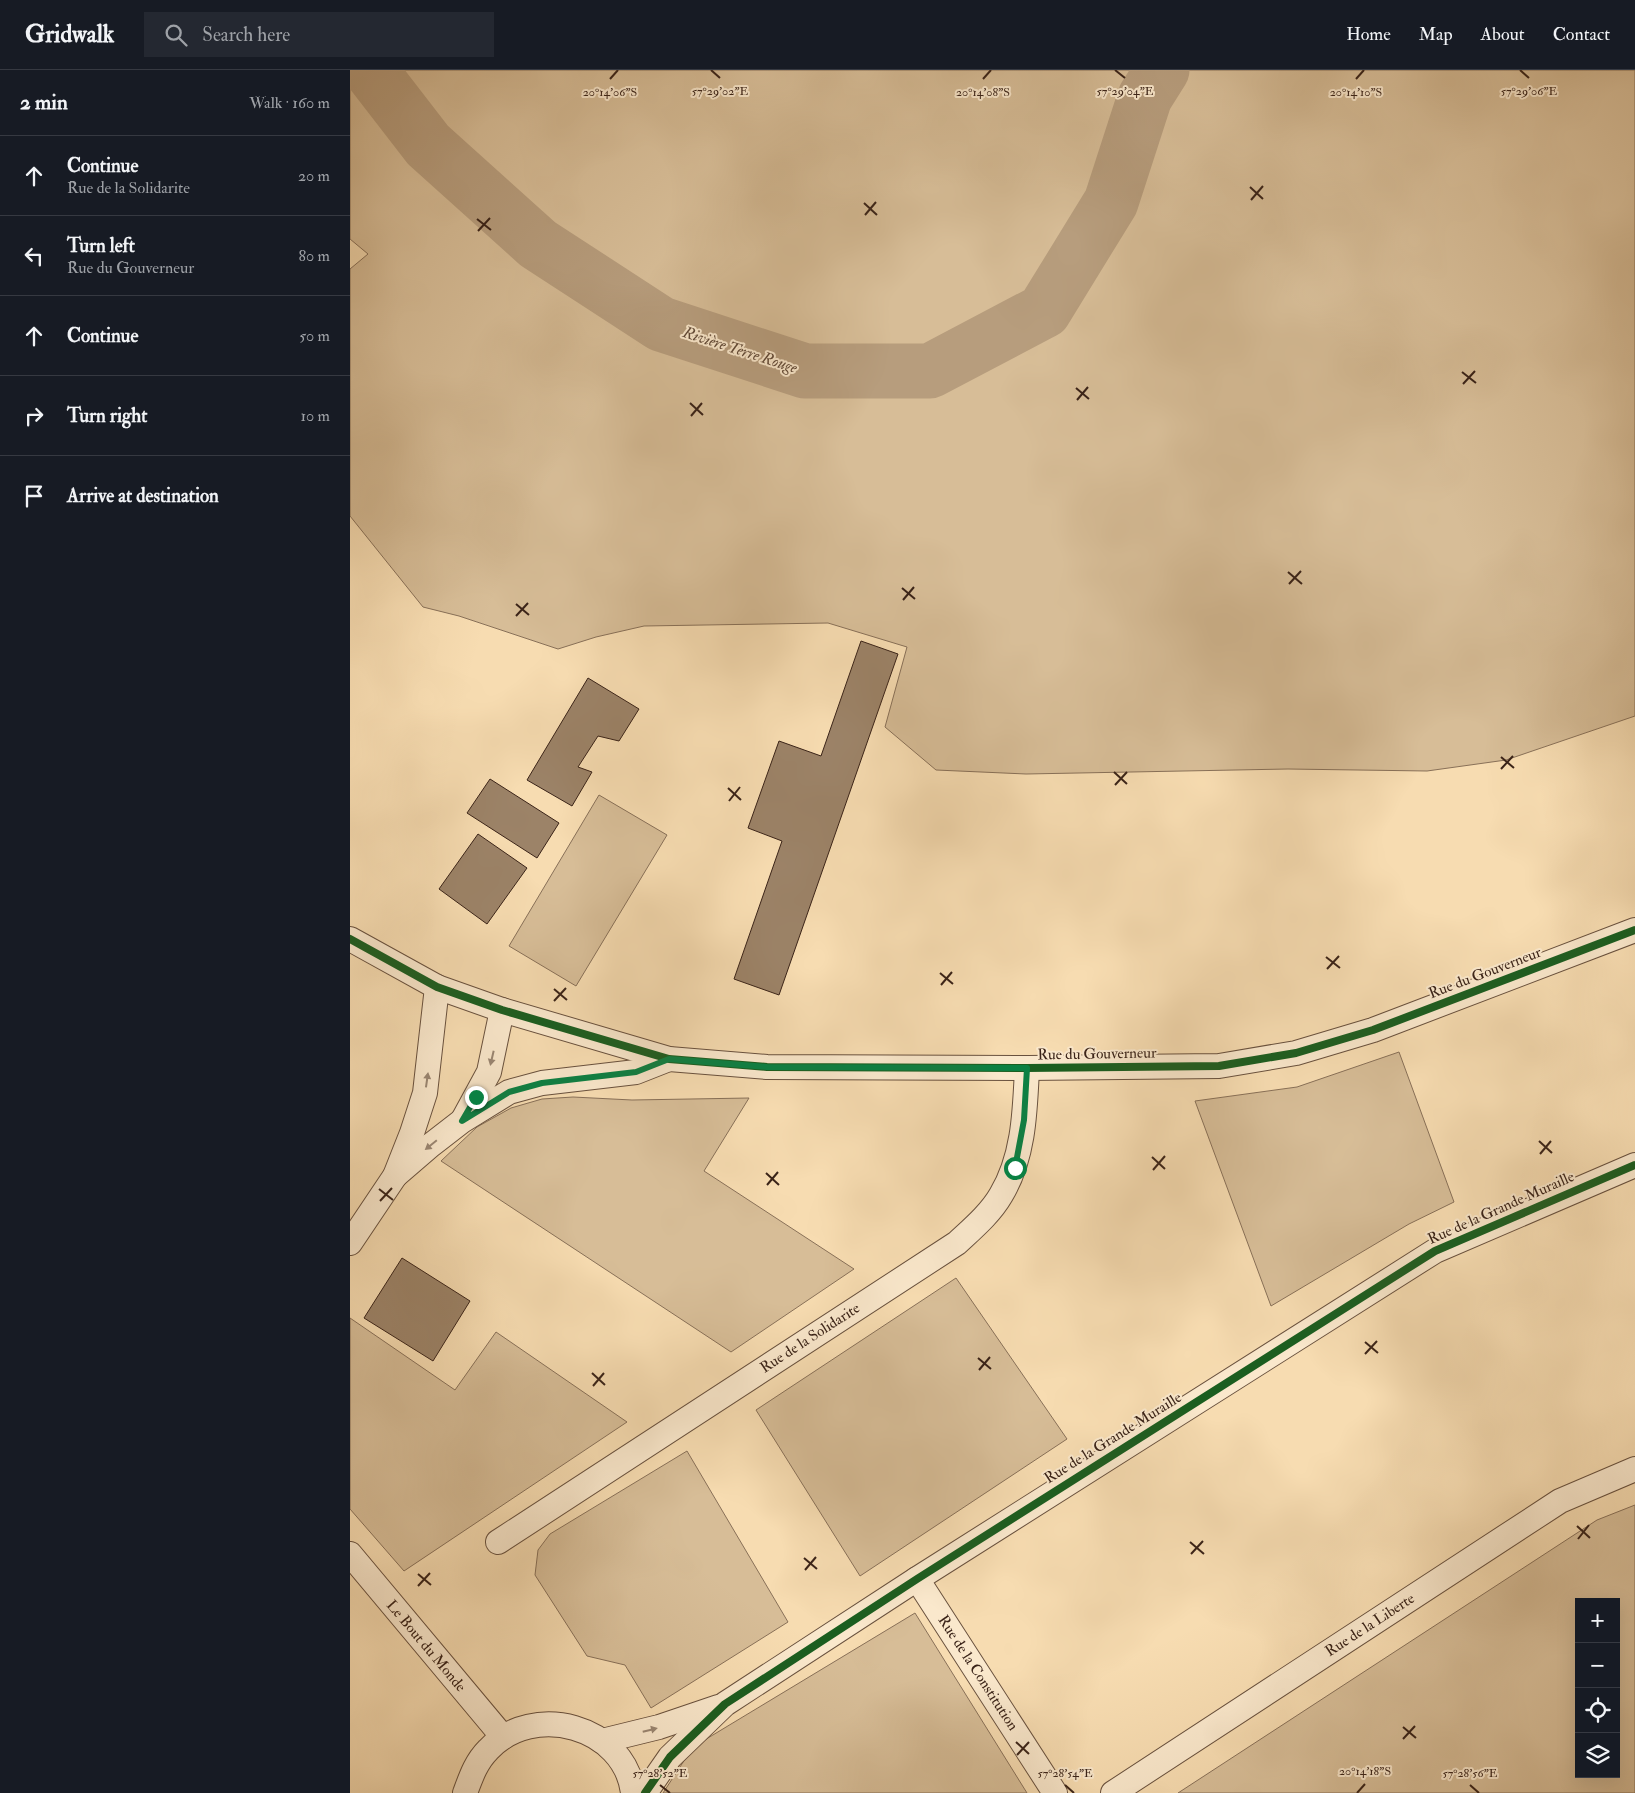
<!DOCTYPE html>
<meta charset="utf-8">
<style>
body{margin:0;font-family:"IM FELL Double Pica",serif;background:#242831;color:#f1f3f6}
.controls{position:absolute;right:15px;bottom:15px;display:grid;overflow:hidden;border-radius:0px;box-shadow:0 5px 20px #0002}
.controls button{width:45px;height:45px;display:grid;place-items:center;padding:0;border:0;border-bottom:1px solid #363941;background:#171b24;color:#f1f3f6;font:25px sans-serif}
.stop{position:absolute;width:15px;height:15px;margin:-11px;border:4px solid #0b8043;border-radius:50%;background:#fff}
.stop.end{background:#0b8043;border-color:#fff;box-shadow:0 1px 5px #0008}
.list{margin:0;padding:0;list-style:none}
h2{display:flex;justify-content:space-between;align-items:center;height:65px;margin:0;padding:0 20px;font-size:21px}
h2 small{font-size:16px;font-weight:400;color:#9ea1a6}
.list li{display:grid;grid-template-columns:32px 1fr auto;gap:15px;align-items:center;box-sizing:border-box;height:80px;padding:0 20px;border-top:1px solid #363941}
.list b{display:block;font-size:19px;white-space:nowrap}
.list p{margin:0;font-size:16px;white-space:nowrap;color:#9ea1a6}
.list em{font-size:16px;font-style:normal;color:#9ea1a6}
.icon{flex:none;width:28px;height:28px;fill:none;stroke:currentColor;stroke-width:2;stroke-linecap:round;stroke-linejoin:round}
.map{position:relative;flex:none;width:1285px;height:1723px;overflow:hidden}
header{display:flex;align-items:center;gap:30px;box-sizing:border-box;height:70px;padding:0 25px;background:#171b24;border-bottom:1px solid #363941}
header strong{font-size:24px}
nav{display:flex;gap:28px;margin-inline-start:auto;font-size:18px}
.search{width:350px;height:45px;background:#242831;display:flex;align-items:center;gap:12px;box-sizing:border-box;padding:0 18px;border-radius:0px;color:#9ea1a6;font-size:19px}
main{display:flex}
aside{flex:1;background:#171b24}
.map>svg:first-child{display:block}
.green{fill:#d7bd97;stroke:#887058;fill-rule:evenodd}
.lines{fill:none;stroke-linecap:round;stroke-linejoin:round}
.river{stroke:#b79d7d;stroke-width:55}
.building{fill:#9c8368;stroke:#3a2318}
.street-casing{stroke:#69513e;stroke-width:26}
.street{stroke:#fae8cc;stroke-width:24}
.cycleway-casing{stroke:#fae8cc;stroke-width:11}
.cycleway{stroke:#1b5e20;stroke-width:8}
.oneway{fill:#9a8672}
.route{stroke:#0b8043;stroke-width:6}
.ticks{fill:none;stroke:#3a2318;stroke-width:2}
.labels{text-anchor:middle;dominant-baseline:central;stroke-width:4;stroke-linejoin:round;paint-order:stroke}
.street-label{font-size:15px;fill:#3a2318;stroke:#fae8cc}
.water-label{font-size:16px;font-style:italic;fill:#604836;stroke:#fae8cc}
.ticks-label{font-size:12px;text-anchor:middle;fill:#3a2318;stroke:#fae8cc;stroke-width:4;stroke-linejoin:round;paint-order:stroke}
</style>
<header>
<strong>Gridwalk</strong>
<div class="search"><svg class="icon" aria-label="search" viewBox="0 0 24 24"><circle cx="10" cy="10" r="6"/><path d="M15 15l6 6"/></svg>Search here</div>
<nav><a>Home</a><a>Map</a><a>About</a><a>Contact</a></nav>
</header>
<main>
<aside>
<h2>2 min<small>Walk · 160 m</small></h2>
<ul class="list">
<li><svg class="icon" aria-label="ahead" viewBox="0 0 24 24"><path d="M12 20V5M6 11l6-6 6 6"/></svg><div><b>Continue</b><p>Rue de la Solidarite</p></div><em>20 m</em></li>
<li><svg class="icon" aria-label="left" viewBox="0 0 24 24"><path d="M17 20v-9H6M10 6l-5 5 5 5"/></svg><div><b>Turn left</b><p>Rue du Gouverneur</p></div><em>80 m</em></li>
<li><svg class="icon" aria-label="ahead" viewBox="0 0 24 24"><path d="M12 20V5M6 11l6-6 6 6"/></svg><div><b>Continue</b></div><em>50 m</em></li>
<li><svg class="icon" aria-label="right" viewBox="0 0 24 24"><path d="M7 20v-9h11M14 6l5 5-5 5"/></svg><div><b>Turn right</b></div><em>10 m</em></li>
<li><svg class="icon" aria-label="arrive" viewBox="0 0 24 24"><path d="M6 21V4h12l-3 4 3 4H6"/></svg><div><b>Arrive at destination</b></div></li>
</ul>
</aside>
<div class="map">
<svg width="1285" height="1723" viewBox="0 0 1285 1723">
<rect width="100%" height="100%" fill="#f7dcb1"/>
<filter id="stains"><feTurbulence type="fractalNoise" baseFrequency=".004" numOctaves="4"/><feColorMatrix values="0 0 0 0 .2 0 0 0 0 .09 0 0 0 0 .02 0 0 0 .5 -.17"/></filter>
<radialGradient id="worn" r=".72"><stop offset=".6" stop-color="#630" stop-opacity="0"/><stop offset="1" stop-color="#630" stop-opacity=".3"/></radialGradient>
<g class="green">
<path d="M0,0H1285V646L1156,690L1077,701L938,699L676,704L586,700L535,657L557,577L478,553L294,556L246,567L208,579L109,546L73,537L0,446V199L18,184L0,169Z"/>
<path d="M249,725L317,765L226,916L159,876Z"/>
<path d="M1049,982L1104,1132L1059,1154L921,1236L845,1031L947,1017Z"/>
<path d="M223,1027L282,1030L399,1028L354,1101L504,1199L381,1282L91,1091L127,1057L161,1038L192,1029Z"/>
<path d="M606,1208L717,1369L510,1506L406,1340Z"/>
<path d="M0,1248L105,1320L146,1262L277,1352L54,1501L0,1439Z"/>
<path d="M337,1381L438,1552L301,1638L275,1595L237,1586L185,1505L188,1480L200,1464Z"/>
<path d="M1285,1435V1723H828L1247,1450ZM1229,1532H1266V1704H1229Z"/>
<path d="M565,1543L677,1723H313L343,1677Z"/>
</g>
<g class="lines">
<path class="river" d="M20,0L78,75L188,174L311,254L455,301H580L694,241L761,132L795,27L812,0"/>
</g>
<g class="building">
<path d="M511,571L548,584L429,925L384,909L432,771L398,758L429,671L471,686Z"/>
<path d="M238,608L289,639L269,671L248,666L228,697L242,702L222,736L177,710Z"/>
<path d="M140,709L209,753L187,788L117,743Z"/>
<path d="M128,764L177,798L137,854L89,819Z"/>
<path d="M52,1188L120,1231L83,1291L14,1248Z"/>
</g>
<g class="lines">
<defs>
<g id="street">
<path d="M0,869L87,917L152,940L319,989L417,997L677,998L869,996L946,983L1023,960L1285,860"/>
<path d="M114,1048L139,1002L152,940"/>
<path d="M45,1106L81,1075L112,1051L159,1022L192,1013L286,1002L319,989"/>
<path d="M0,1173L45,1106L62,1063L75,1023L87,917"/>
<path d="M148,1472L607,1173C622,1159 640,1144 651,1125C674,1087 675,1041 677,998"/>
<path d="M0,1484L153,1667"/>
<path d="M567,1509L705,1723"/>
<path d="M252,1671L309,1657L368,1637"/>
<path d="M115,1723C121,1707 126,1692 138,1680C183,1631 275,1656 283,1723"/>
<path d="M295,1723L320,1687L375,1634L567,1509L1085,1181L1285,1095"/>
<path d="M763,1723L1210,1431L1285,1399"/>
</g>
</defs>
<use href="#street" class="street-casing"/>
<use href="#street" class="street"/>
<defs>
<g id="cycleway">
<path d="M0,869L87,917L152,940L319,989L417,997L677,998L869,996L946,983L1023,960L1285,860"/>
<path d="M295,1723L320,1687L375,1634L567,1509L1085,1181L1285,1095"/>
</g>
</defs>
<use href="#cycleway" class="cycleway-casing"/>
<use href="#cycleway" class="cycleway"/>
</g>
<defs><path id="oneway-solid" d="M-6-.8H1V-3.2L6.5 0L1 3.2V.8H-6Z" transform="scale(1.25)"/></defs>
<g class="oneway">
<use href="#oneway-solid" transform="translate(142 988) rotate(103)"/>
<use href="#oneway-solid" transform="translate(77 1010) rotate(-82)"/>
<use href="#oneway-solid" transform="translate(81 1075) rotate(141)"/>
<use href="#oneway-solid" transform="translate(300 1660) rotate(-14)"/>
</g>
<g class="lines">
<path class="route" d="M126,1027L112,1051L159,1022L192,1013L286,1002L319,989L417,997L677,998L674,1050L665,1098"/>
</g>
<path class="ticks" d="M361,0L370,8M765,0L775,8M1170,0L1179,8M260,9L268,0M633,9L641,0M1006,9L1014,0M900,117L913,129M901,130L913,116M514,133L527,145M515,145L526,132M127,149L141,160M128,161L140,148M1112,302L1126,313M1113,314L1125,301M726,318L739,329M727,330L738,317M340,333L353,345M341,346L352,333M938,502L952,514M939,514L951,501M552,518L565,529M553,530L564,517M166,534L179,545M166,546L178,533M1151,687L1164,698M1151,699L1163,686M764,702L777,714M765,715L777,702M378,718L391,730M379,731L390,717M976,887L990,898M977,899L989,886M590,903L603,914M591,915L602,902M204,919L217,930M204,931L216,918M1189,1071L1202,1083M1190,1084L1201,1071M802,1087L815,1099M803,1100L815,1086M416,1103L429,1115M417,1115L428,1102M29,1119L43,1130M30,1131L42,1118M1015,1272L1028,1283M1015,1284L1027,1271M628,1288L641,1299M629,1300L640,1287M242,1303L255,1315M243,1316L254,1303M1227,1456L1240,1468M1228,1469L1239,1455M840,1472L854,1484M841,1484L853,1471M454,1488L467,1499M455,1500L466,1487M68,1504L81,1515M68,1516L80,1503M1053,1657L1066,1668M1053,1669L1065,1656M666,1672L679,1684M667,1685L679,1672M310,1715L320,1723M715,1715L724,1723M1120,1715L1129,1723M1007,1723L1015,1714"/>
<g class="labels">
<g class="street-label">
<text transform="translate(1135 903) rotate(-21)">Rue du Gouverneur</text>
<text transform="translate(747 984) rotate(-1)">Rue du Gouverneur</text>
<text transform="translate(1151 1138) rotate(-24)">Rue de la Grande Muraille</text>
<text transform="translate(460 1268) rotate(-33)">Rue de la Solidarite</text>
<text transform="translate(763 1368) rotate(-32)">Rue de la Grande Muraille</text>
<text transform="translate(1020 1555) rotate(-33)">Rue de la Liberte</text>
<text transform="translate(76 1576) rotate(50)">Le Bout du Monde</text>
<text transform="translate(628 1603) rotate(57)">Rue de la Constitution</text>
</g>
<g class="water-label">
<text transform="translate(390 280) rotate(18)">Rivière Terre Rouge</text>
</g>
</g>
<g class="ticks-label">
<text x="370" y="25">57°29'02"E</text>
<text x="775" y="25">57°29'04"E</text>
<text x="1179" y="25">57°29'06"E</text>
<text x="260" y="26">20°14'06"S</text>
<text x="633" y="26">20°14'08"S</text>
<text x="1006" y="26">20°14'10"S</text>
<text x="1015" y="1705">20°14'18"S</text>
<text x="310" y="1707">57°28'52"E</text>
<text x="715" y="1707">57°28'54"E</text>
<text x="1120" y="1707">57°28'56"E</text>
</g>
<rect width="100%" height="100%" filter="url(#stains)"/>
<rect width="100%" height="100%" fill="url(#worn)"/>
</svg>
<div class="controls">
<button>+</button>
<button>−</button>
<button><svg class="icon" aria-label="locate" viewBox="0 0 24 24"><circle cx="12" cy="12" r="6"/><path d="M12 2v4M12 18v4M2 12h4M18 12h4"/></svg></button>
<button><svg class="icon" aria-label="layers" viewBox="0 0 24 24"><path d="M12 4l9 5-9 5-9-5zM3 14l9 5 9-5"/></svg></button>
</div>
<div class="stop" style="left:665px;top:1098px"></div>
<div class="stop end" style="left:126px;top:1027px"></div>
</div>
</main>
